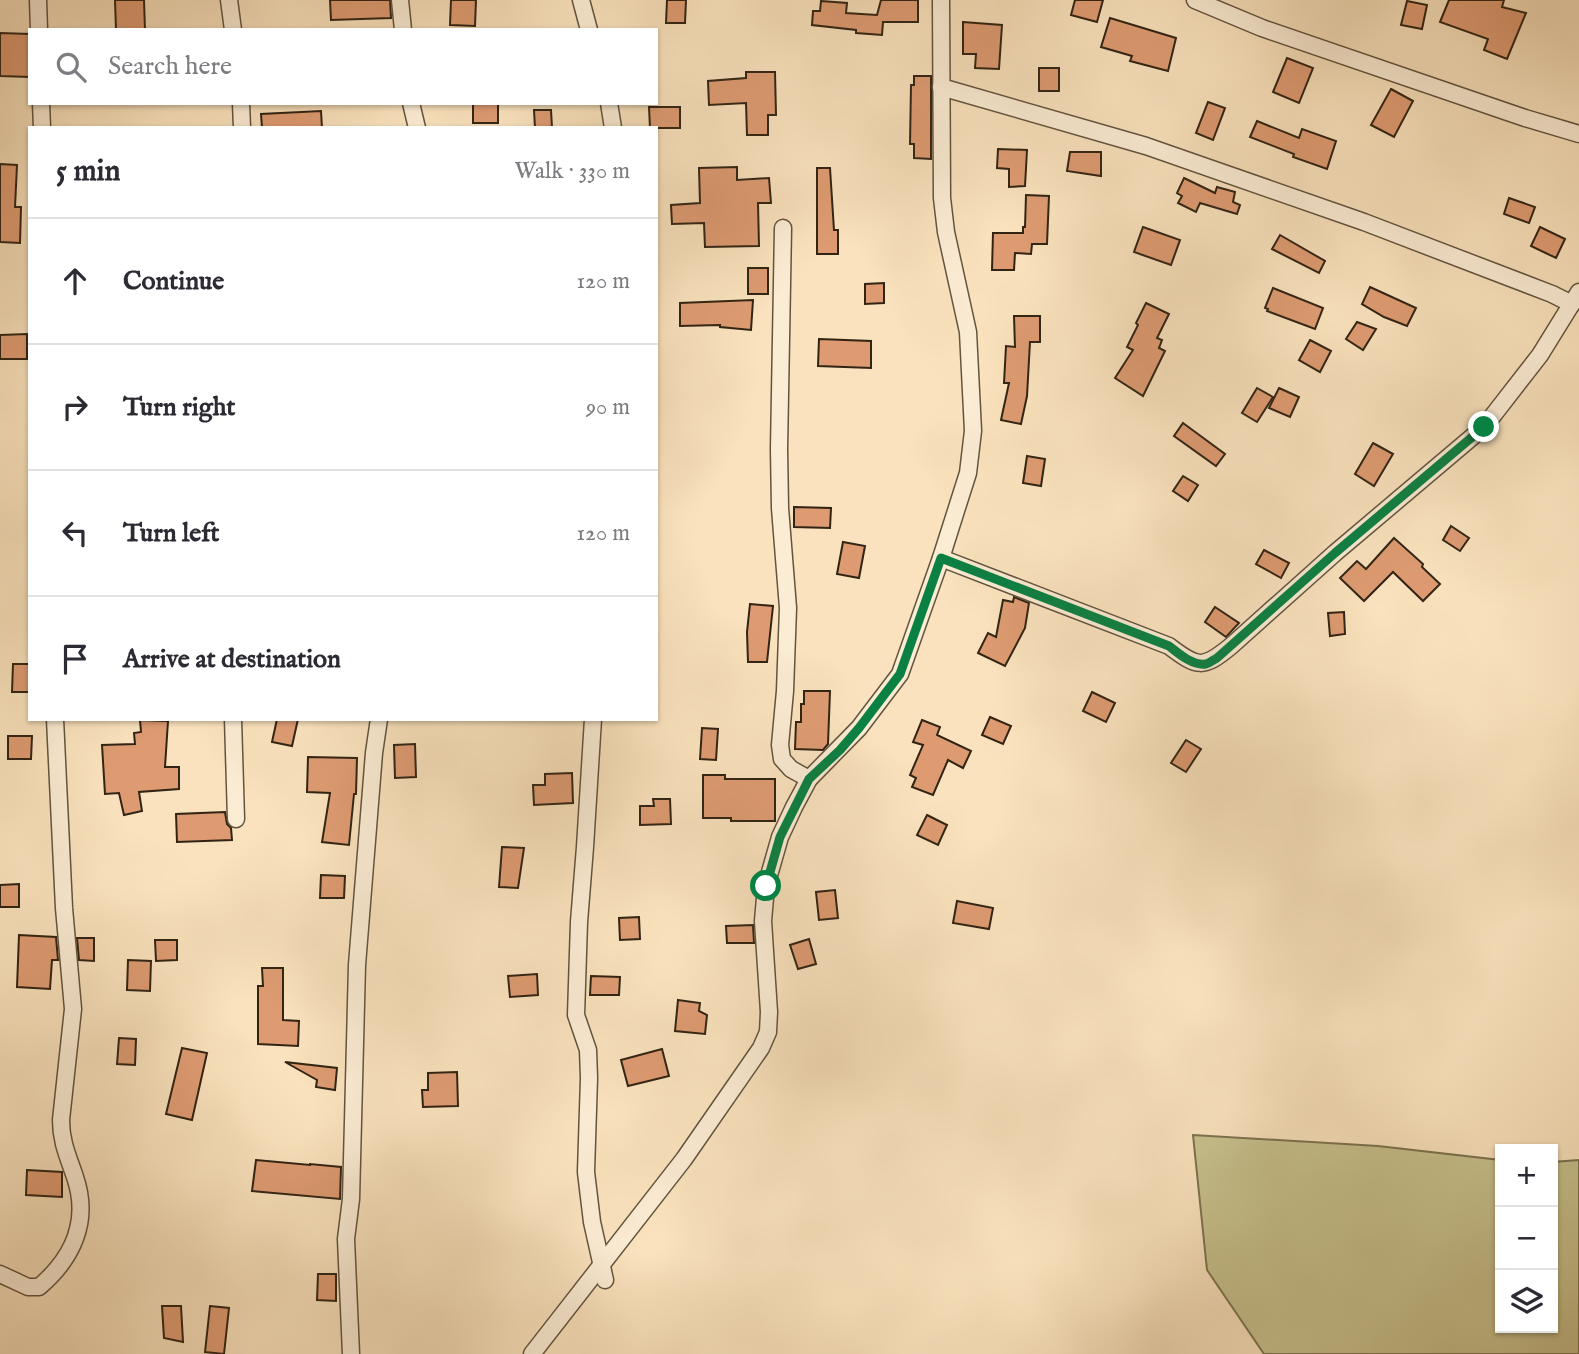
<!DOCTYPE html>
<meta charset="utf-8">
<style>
body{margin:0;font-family:"IM FELL English",serif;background:#f2f2f3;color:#2b2b33}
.controls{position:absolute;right:21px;bottom:21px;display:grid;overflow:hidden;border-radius:0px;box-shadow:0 2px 5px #0004}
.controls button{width:63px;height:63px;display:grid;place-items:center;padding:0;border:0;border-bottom:2px solid #e1e1e2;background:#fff;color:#2b2b33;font:35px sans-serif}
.stop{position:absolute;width:21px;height:21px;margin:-16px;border:5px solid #0b8043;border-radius:50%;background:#fff}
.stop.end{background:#0b8043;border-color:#fff;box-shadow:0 2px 7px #0008}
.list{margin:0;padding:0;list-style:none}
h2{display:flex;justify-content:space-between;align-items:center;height:91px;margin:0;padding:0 28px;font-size:30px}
h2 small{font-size:23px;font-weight:400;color:#7c7c81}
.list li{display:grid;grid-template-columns:46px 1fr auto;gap:21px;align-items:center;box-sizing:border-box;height:126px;padding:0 28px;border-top:2px solid #e1e1e2}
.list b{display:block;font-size:26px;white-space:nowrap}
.list em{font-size:23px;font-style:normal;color:#7c7c81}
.icon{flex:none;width:38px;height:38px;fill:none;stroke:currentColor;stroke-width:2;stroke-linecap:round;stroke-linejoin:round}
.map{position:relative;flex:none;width:1579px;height:1354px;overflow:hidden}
.search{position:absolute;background:#fff;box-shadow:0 2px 5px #0004;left:28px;top:28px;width:630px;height:77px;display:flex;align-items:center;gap:18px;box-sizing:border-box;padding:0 24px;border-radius:0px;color:#7c7c81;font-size:26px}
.panel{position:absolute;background:#fff;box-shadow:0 2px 5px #0004;left:28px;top:126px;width:630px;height:595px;border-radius:0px}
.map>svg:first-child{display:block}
.green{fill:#c6c08c;stroke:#7c7250;stroke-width:2}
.building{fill:#de9b72;stroke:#312414;stroke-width:2}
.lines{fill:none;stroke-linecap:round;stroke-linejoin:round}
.minor-casing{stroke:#63543e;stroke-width:19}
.minor{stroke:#fbecd4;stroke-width:16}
.route{stroke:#0b8043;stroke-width:9}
</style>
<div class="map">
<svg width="1579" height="1354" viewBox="0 0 1579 1354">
<rect width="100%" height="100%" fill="#f9e2bd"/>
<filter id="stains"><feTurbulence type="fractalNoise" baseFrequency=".00286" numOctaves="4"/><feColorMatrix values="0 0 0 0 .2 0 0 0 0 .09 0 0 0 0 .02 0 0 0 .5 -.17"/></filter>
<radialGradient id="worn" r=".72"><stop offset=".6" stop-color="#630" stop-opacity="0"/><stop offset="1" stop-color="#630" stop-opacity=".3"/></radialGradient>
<path class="green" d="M1193,1135L1378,1146L1500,1160V1328H1553V1162L1579,1160V1354H1264L1207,1270Z"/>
<g class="building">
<path d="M115,0H144L145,30H116Z"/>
<path d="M330,0H390L391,18L331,20Z"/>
<path d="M451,0H476L475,26L450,25Z"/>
<path d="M667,0H686L685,23H666Z"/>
<path d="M881,0H918V22H883L882,35L856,33V30L812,25L813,11H820L821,1L847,3L846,13L877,15Z"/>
<path d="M1075,0H1103L1097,22L1071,15Z"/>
<path d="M1449,0H1504L1502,7L1526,13L1507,59L1484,50L1488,39L1440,22Z"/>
<path d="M1407,1L1427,5L1422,29L1401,25Z"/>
<path d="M1110,18L1176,38L1168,71L1130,61L1132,56L1101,47Z"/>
<path d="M963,22L1002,25L999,69L975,68L976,54H963Z"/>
<path d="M0,33L30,34V77L0,76Z"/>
<path d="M1287,58L1313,68L1299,103L1273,92Z"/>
<rect x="1039" y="68" width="20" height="23"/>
<path d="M746,72H775L776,115H768V135H747L746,103L709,105L708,81L746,78Z"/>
<path d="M914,76H931V159L914,158V144H910L911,85H914Z"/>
<path d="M1391,89L1413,101L1394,137L1371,125Z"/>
<path d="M1208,102L1225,108L1213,140L1196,133Z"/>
<rect x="473" y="103" width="25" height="20"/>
<path d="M649,107H680V128H650Z"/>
<path d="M534,110H551L552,128H535Z"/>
<path d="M321,111L322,128H262L261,114Z"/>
<path d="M1257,121L1299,138L1302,129L1336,141L1327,169L1293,157L1294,154L1250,137Z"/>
<path d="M998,149L1027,150L1025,186L1009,187V169L997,168Z"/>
<path d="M1070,152H1101V176L1067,171Z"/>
<path d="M0,164L17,165L15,207H21L20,243L0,242Z"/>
<path d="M737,167V180L769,178L771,203H758L759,246L705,247L704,223L672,224L671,205L700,203L699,168Z"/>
<path d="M817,168H830L834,230H838V254H817Z"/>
<path d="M1184,178L1215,193L1217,187L1235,192L1233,202L1240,205L1237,214L1200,203L1196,212L1178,203L1182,196L1177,193Z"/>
<path d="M1026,195L1049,196L1047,244H1032L1031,254L1015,253L1014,270H992L993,233H1023V227H1025Z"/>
<path d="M1509,198L1535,207L1529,223L1504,214Z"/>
<path d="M1143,227L1180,240L1171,265L1134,252Z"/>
<path d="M1540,227L1565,239L1556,258L1531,246Z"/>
<path d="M1280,235L1325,261L1319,273L1272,249Z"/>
<rect x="748" y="268" width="20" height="26"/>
<path d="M884,283V303L865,304V284Z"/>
<path d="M1370,287L1416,308L1407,326L1384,317L1362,304Z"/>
<path d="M1273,288L1323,308L1315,329L1267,311L1268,309L1265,308Z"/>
<path d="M753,300L751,330L720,327V325L680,326V303Z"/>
<path d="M1146,303L1169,314L1157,338L1162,340L1159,348L1165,351L1143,396L1115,378L1133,350L1127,347L1138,325L1136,323Z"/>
<path d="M1014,316H1040V342H1030L1027,396L1021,424L1001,420L1009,383H1004L1006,346L1015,347Z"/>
<path d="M1357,322L1376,329L1363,350L1346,339Z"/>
<path d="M27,334V359H0V335Z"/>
<path d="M819,339L871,341V368L818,366Z"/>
<path d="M1310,340L1331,351L1320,372L1299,360Z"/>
<path d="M1257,388L1273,397L1257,422L1242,413Z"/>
<path d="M1279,388L1299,397L1290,417L1269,408Z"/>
<path d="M1183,423L1225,454L1216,466L1174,436Z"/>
<path d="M1373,443L1393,454L1374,486L1355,474Z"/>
<path d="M1027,456L1045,459L1041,486L1023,483Z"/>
<path d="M1183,476L1198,485L1188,501L1173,491Z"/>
<path d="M794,507L831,508L830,528L794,527Z"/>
<path d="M1451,526L1469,538L1460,551L1443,540Z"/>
<path d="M1394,538L1423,564L1422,567L1440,584L1423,601L1393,572L1364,601L1340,578L1357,561L1366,569Z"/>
<path d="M843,542L865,546L859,578L837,574Z"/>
<path d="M1264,550L1289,563L1281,578L1256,564Z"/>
<path d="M1014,597L1029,603L1025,628L1005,666L978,653L988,633L996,637L1003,600L1013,602Z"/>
<path d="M750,604L773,606L767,662H748L747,632Z"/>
<path d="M1215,607L1239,623L1226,637L1205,622Z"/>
<path d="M1344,612L1345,634L1330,636L1328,613Z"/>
<path d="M13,664H30V692H12Z"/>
<path d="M804,691H830L828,744L823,750L795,749L796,722H801V704H804Z"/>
<path d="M1092,692L1115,703L1106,722L1083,711Z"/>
<path d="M990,717L1011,726L1003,744L982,735Z"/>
<path d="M277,719H298L292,746L272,742Z"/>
<path d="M140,720L168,721L165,767H179V789L139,792L142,811L124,815L119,793L105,794L102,745L135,744L134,733L141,732Z"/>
<path d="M922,720L940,727L937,735L971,751L963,768L948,760L933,795L912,787L916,778L910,775L923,745L913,742Z"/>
<path d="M702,728L718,729L716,760L700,759Z"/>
<path d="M8,736H32L31,759H8Z"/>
<path d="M1186,740L1201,749L1186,772L1171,763Z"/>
<path d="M415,744L416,777L395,778L394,745Z"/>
<path d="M308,757L357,758L356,794H354L349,845L322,842L330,793L307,792Z"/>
<path d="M572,773L573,803L534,805L533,785H545V774Z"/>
<path d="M703,775H725V779H775V821H731V818H703Z"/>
<path d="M653,799H670L671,824L640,825V806H654Z"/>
<path d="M225,812L227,824L231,828L232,840L177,842L176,814Z"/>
<path d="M927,815L947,825L938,845L917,835Z"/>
<path d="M502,847L524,848L518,888L499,887Z"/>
<path d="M321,875L345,876L344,898H320Z"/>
<path d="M19,884V907H0V885Z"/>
<path d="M835,890L838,918L819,920L816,892Z"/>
<path d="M957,901L993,908L989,929L953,923Z"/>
<path d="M639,917L640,939L620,940L619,918Z"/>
<path d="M753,925L754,943H727L726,926Z"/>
<path d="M19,935L56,937L58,960H52L50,989L17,987Z"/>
<path d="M77,938H94V961L79,960Z"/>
<path d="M809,939L816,964L798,969L790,945Z"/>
<path d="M155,940H177V960L156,961Z"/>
<path d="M128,960L151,961L150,991L127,990Z"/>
<path d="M262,968H283V1020L299,1021L298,1046L258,1044V986H263Z"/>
<path d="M537,974L538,995L510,997L508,976Z"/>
<path d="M591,976L620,977L619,995H590Z"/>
<path d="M678,1000L700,1003L699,1011L707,1015L705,1034L675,1031Z"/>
<path d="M119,1038L136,1039L135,1065L117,1064Z"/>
<path d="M182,1048L207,1053L192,1120L166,1114Z"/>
<path d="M662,1049L669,1076L628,1086L621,1060Z"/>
<path d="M285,1062L337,1068L335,1090L316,1087L317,1080Z"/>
<path d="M457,1072L458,1106L423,1107L422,1090H428V1073Z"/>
<path d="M256,1160L310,1165V1164L341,1167L340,1199L252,1191Z"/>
<path d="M27,1170L62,1172V1197L26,1195Z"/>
<path d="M318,1274H336V1301L317,1300Z"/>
<path d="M162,1306H181L183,1342L164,1338Z"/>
<path d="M210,1306L229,1308L224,1354L205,1352Z"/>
</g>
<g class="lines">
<defs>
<g id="minor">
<path d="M38,0L39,30"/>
<path d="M229,0L233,30"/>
<path d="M400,0L403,30"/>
<path d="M581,0L589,30"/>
<path d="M1195,0L1262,28L1525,118L1579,134"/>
<path d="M941,87L1146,146L1364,222L1552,294L1572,304"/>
<path d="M41,103L42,128"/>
<path d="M241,103L242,128"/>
<path d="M411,103L417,128"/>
<path d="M609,103L613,128"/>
<path d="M783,228L779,449L780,508L788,608L785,691L780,745L782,759L791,769L809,779"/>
<path d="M941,558L1169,646C1198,668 1203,669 1231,646L1335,553L1484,427L1540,355L1579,292"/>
<path d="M233,719L236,819"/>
<path d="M593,719L585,847L579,922L576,1015L588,1050L589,1078L586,1172L592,1222L605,1280"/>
<path d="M0,1274L28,1287H39C73,1258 90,1221 75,1177C68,1156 61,1142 61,1120L73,1009L64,908L55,719"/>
<path d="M351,1354L346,1239L351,1199L357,965L374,753L379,719"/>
<path d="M532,1354L684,1159L761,1048L768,1032L769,1012L763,921L766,886L780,837L794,807L809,779L859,728L900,674L941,558L968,473L973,431L968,332L946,232L942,198L941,0"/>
</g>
</defs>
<use href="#minor" class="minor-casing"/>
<use href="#minor" class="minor"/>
</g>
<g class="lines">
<path class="route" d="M766,886L780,837L809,779L840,750L859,728L900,674L941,558L1169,646C1179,654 1193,666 1206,664C1210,663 1213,660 1217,658L1335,553L1484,427"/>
</g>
<rect width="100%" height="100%" filter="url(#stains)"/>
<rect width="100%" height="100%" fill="url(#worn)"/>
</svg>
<div class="controls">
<button>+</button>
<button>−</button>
<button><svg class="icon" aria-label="layers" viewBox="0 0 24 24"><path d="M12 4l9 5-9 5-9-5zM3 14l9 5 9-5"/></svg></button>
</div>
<div class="stop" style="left:766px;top:886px"></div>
<div class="stop end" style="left:1484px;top:427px"></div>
<div class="search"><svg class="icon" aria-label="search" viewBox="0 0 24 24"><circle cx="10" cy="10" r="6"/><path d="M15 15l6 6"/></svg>Search here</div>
<section class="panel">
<h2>5 min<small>Walk · 330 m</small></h2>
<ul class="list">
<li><svg class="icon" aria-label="ahead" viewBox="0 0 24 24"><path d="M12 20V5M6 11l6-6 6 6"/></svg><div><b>Continue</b></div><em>120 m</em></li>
<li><svg class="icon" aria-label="right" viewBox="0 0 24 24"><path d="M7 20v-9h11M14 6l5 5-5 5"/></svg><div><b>Turn right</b></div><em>90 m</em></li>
<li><svg class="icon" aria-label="left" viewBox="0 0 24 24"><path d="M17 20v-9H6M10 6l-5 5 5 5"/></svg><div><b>Turn left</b></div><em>120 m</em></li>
<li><svg class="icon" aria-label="arrive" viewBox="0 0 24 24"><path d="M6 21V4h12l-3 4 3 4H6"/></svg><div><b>Arrive at destination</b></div></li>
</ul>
</section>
</div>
